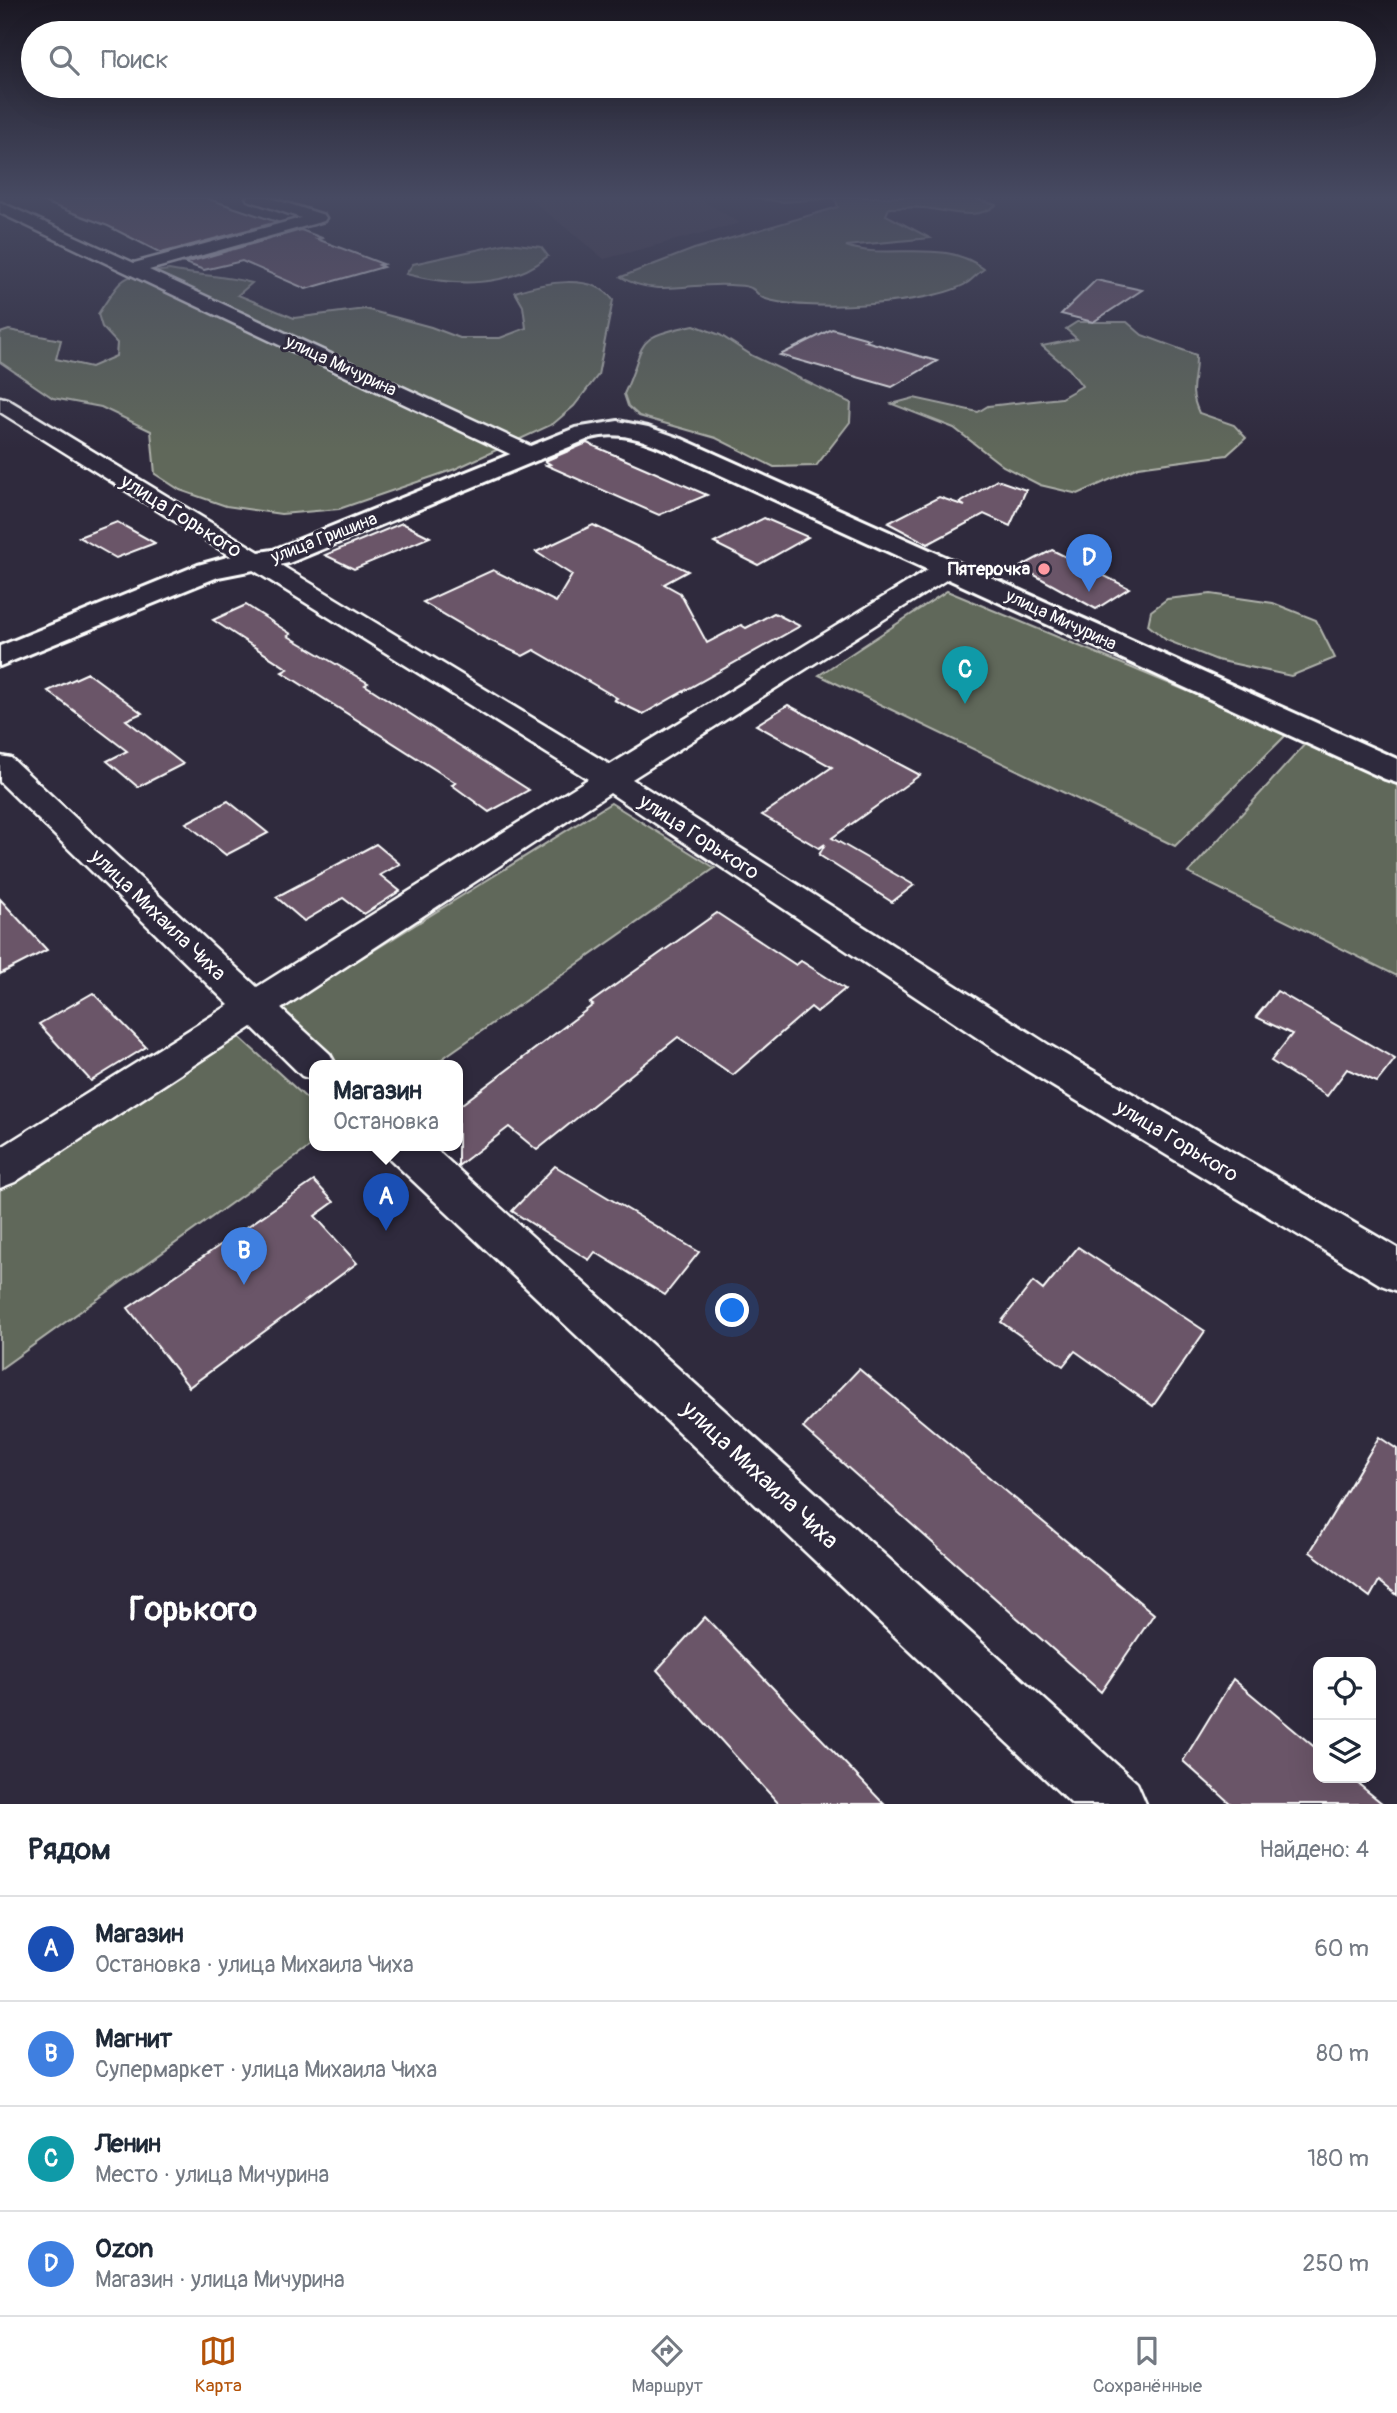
<!DOCTYPE html>
<html lang="ru">
<meta charset="utf-8">
<style>
body{margin:0;font-family:Pangolin,sans-serif;background:#f6f6f7;color:#1f2937}
.controls{position:absolute;right:21px;bottom:21px;display:grid;overflow:hidden;border-radius:14px;box-shadow:0 7px 28px #0002}
.controls button{width:63px;height:63px;display:grid;place-items:center;padding:0;border:0;border-bottom:2px solid #e0e1e3;background:#fff;color:#1f2937;font:35px sans-serif}
.you{position:absolute;left:733px;top:1311px;width:24px;height:24px;margin:-18px;border:5px solid #fff;border-radius:50%;background:#1a73e8;box-shadow:0 0 0 10px #1a73e833}
.badge{display:grid;place-items:center;width:46px;height:46px;border-radius:50%;background:#b45309;color:#fff;font-size:23px;font-weight:700}
.pin{position:absolute;translate:-50% -58px;filter:drop-shadow(0 2px 4px #0008)}
.pin::after{content:'';position:absolute;top:37px;width:24px;height:21px;background:inherit;clip-path:polygon(0 0,100% 0,50% 100%)}
.popup{position:absolute;left:309px;top:1060px;width:154px;height:91px;box-sizing:border-box;display:grid;place-content:center;border-radius:14px;background:#fff;filter:drop-shadow(0 2px 5px #0005);font-size:23px;white-space:nowrap;color:#747a83}
.popup b{font-size:26px;color:#1f2937}
.popup::after{content:'';position:absolute;left:50%;top:100%;margin-left:-14px;border:14px solid transparent;border-top-color:#fff}
.list{margin:0;padding:0;list-style:none}
h2{display:flex;justify-content:space-between;align-items:center;height:91px;margin:0;padding:0 28px;font-size:30px}
h2 small{font-size:23px;font-weight:400;color:#747a83}
.list li{display:grid;grid-template-columns:46px 1fr auto;gap:21px;align-items:center;box-sizing:border-box;height:105px;padding:0 28px;border-top:2px solid #e0e1e3}
.list b{display:block;font-size:26px;white-space:nowrap}
.list p{margin:0;font-size:23px;white-space:nowrap;color:#747a83}
.list em{font-size:23px;font-style:normal;color:#747a83}
.icon{flex:none;width:38px;height:38px;fill:none;stroke:currentColor;stroke-width:2;stroke-linecap:round;stroke-linejoin:round}
.map{position:relative;flex:none;width:1397px;height:1804px;overflow:hidden}
.search{position:absolute;background:#fff;box-shadow:0 7px 28px #0002;left:21px;right:21px;top:21px;height:77px;display:flex;align-items:center;gap:18px;box-sizing:border-box;padding:0 24px;border-radius:38px;color:#747a83;font-size:26px}
.sheet{height:511px;background:#fff}
nav{display:flex;justify-content:space-around;align-items:center;box-sizing:border-box;height:98px;border-top:2px solid #e0e1e3;background:#fff;font-size:19px;color:#747a83}
nav a{display:grid;justify-items:center;gap:4px}
nav .on{color:#b45309}
.map>svg:first-child{display:block}
.built{fill:#41374a}
.green{fill:#60675a;stroke:#b0b3ac;stroke-width:2}
.building{fill:#6b5467;stroke:#fff;stroke-width:2}
.lines{fill:none;stroke-linecap:round;stroke-linejoin:round}
.minor-casing{stroke:#fff;stroke-width:5}
.tertiary-casing{stroke:#fff;stroke-width:6}
.minor{fill:#2f2a3d;fill-rule:evenodd}
.tertiary{fill:#2f2a3d;fill-rule:evenodd}
.poi-dot{fill:#ff9aa2;stroke:#2f2a3d;stroke-width:2.5}
.labels{text-anchor:middle;dominant-baseline:central;stroke-width:6;stroke-linejoin:round;paint-order:stroke}
.far-street-label{font-size:18px;fill:#fff;stroke:#2f2a3d}
.far-poi-label{font-size:18px;font-weight:bold;fill:#fff;stroke:#2f2a3d;text-anchor:end}
.street-label{font-size:21px;fill:#fff;stroke:#2f2a3d}
.near-street-label{font-size:24px;fill:#fff;stroke:#2f2a3d}
.near-district-label{font-size:33px;font-weight:bold;fill:#fff;stroke:#2f2a3d}
</style>
<div class="map">
<svg width="1397" height="1804" viewBox="0 0 1397 1804">
<rect width="100%" height="100%" fill="#2f2a3d"/>
<filter id="ink" filterUnits="userSpaceOnUse"><feTurbulence type="fractalNoise" baseFrequency=".0143" numOctaves="2"/><feDisplacementMap in="SourceGraphic" scale="14" xChannelSelector="R" yChannelSelector="G"/><feConvolveMatrix kernelMatrix="1 2 1 2 8 2 1 2 1" color-interpolation-filters="sRGB"/></filter>
<g filter="url(#ink)">
<path class="built" d="M528,197H697L740,223L604,259Z"/>
<g class="green">
<path d="M751,197H969L996,205C977,222 947,210 924,208C913,207 901,208 889,208L886,215L930,238L846,246C888,261 943,237 984,269C978,273 973,279 967,283C933,305 802,313 763,298C758,296 756,290 751,288C746,285 736,286 730,285C692,282 655,298 621,277L694,249L838,207L835,198L782,202Z"/>
<path d="M508,243L541,247L548,256C510,289 452,286 406,274L413,264Z"/>
<path d="M169,270C197,276 225,275 252,283L238,295L294,318L365,309L431,327L460,338H500L526,328L523,306L515,292C542,283 593,272 613,300L598,375L574,406L553,424L455,469L339,509L281,514L226,506L180,490L155,474L151,431L101,407L53,398L0,362V333L9,330L61,340L56,359L91,367L116,356L117,343L102,327L98,314C125,273 121,276 169,270Z"/>
<path d="M1077,322H1127L1142,335L1196,355C1197,382 1187,387 1199,413L1234,425L1246,438L1227,455L1138,467L1078,494L1040,485L1003,466L954,428L892,404L914,398L978,412L988,406L1061,398L1082,386L1069,369L1042,346L1077,339L1066,329Z"/>
<path d="M694,325L720,335L753,356L851,403L850,422L816,466L774,467L716,438L639,416L628,406L624,394C648,343 629,338 694,325Z"/>
<path d="M947,591L1288,733L1175,846L819,675Z"/>
<path d="M1211,594L1273,603L1316,620L1335,658L1291,676L1217,660L1166,640L1148,625L1151,611L1167,599Z"/>
<path d="M1306,743L1397,785V976L1188,873Z"/>
<path d="M611,803L715,868L433,1065H338L278,1010Z"/>
<path d="M237,1035L314,1105V1144L0,1369V1187Z"/>
</g>
<g class="building">
<path d="M36,197H203L277,222L161,253L108,226L36,199Z"/>
<path d="M301,230L322,238L317,239L383,264L379,265L383,267L306,289L242,261L204,270L185,263Z"/>
<path d="M1096,280L1142,290L1093,322L1061,314Z"/>
<path d="M832,329L869,339L865,341L937,361L892,387L780,355Z"/>
<path d="M587,443L707,495L659,515L546,465L550,464L545,461Z"/>
<path d="M997,480L1026,490L1010,526L984,514L928,544L888,523L939,497L965,506L960,503Z"/>
<path d="M764,518L808,537L758,565L714,543Z"/>
<path d="M117,522L155,543L116,558L79,537Z"/>
<path d="M402,523L430,537L354,569L325,555Z"/>
<path d="M593,525L688,571L664,584L680,593L707,643L741,625L746,628L774,613L800,626L643,714L614,700L617,698L534,650L523,656L481,636L423,602L493,570L556,602L572,575L536,552Z"/>
<path d="M1052,550L1129,588L1096,609L1020,567Z"/>
<path d="M246,605L291,634L288,636L368,683L365,685L529,790L489,812L452,785L456,783L282,672L288,669L213,620Z"/>
<path d="M88,673L142,713L126,720L183,764L138,787L107,761L127,751L48,691Z"/>
<path d="M788,705L920,775L832,838L914,885L892,902L819,855L825,844L819,848L762,815L832,767L756,725Z"/>
<path d="M228,801L268,833L226,855L186,823Z"/>
<path d="M376,844L400,864L380,875L400,891L364,914L343,898L304,921L276,897Z"/>
<path d="M0,899L47,950L0,974Z"/>
<path d="M717,913L796,965L801,961L845,989L817,1012L811,1007L733,1075L678,1037L537,1150L509,1127L458,1166V1107L593,1005L590,1003Z"/>
<path d="M1277,991L1395,1059L1377,1082L1347,1069L1327,1096L1271,1061L1292,1034L1256,1017Z"/>
<path d="M93,993L146,1047L91,1081L39,1024Z"/>
<path d="M555,1166L699,1252L665,1295L595,1252L589,1260L512,1211Z"/>
<path d="M314,1181L334,1202L315,1216L357,1263L189,1387L128,1308Z"/>
<path d="M1078,1247L1205,1331L1153,1406L1075,1351L1063,1366L1001,1322L1033,1282L1043,1290Z"/>
<path d="M859,1369L1154,1614L1101,1692L803,1428Z"/>
<path d="M1379,1437L1397,1449V1595L1379,1581L1370,1597L1310,1552Z"/>
<path d="M705,1617L884,1804H779L657,1670Z"/>
<path d="M1233,1679L1318,1750V1778H1351L1383,1804H1231L1183,1761Z"/>
</g>
<g class="lines">
<defs>
<g id="minor">
<path d="M246,197H267L324,215L326,218L324,221L149,270L539,450L542,455L539,460H523L0,213V202L134,263L301,218L248,200Z"/>
<path d="M0,397L7,399L610,765L939,563L948,560L957,563L961,568L957,573L632,779L1049,1045L1397,1248V1291L1381,1285L1021,1067L610,793L281,1009L330,1054L336,1065H314V1080L302,1076L252,1027L15,1182L0,1188V1148L229,1005L0,782V756L11,758L257,987L588,779L0,412Z"/>
<path d="M382,1145H431L1137,1783L1146,1804H1072L388,1157Z"/>
</g>
<path id="tertiary" d="M618,421L648,427L682,439L1397,759V783L1385,779L664,449C641,439 617,431 591,438L289,563L218,577L0,666V646L198,565L227,557L273,550L575,428Z"/>
</defs>
<use href="#minor" class="minor-casing"/>
<use href="#tertiary" class="tertiary-casing"/>
<use href="#minor" class="minor"/>
<use href="#tertiary" class="tertiary"/>
</g>
</g>
<linearGradient id="sky" x2="0" y2="1"><stop stop-color="#1a1722"/><stop offset="0.44" stop-color="#474a62"/><stop offset="1" stop-color="#474a62" stop-opacity="0"/></linearGradient>
<rect width="1397" height="449" fill="url(#sky)"/>
<circle class="poi-dot" cx="1044" cy="569" r="7"/>
<g class="labels">
<g class="far-street-label">
<text transform="translate(341 366) rotate(25)">улица Мичурина</text>
<text transform="translate(324 538) rotate(-21)">улица Гришина</text>
<text transform="translate(1061 620) rotate(25)">улица Мичурина</text>
</g>
<g class="far-poi-label">
<text x="1030" y="569">Пятерочка</text>
</g>
<g class="street-label">
<text transform="translate(181 516) rotate(32)">улица Горького</text>
<text transform="translate(699 837) rotate(33)">улица Горького</text>
<text transform="translate(158 915) rotate(44)">улица Михаила Чиха</text>
<text transform="translate(1177 1141) rotate(31)">улица Горького</text>
</g>
<g class="near-street-label">
<text transform="translate(760 1475) rotate(43)">улица Михаила Чиха</text>
</g>
<g class="near-district-label">
<text x="193" y="1609">Горького</text>
</g>
</g>
</svg>
<div class="controls">
<button><svg class="icon" aria-label="locate" viewBox="0 0 24 24"><circle cx="12" cy="12" r="6"/><path d="M12 2v4M12 18v4M2 12h4M18 12h4"/></svg></button>
<button><svg class="icon" aria-label="layers" viewBox="0 0 24 24"><path d="M12 4l9 5-9 5-9-5zM3 14l9 5 9-5"/></svg></button>
</div>
<div class="you"></div>
<div class="pin badge" style="left:386px;top:1231px;background:#1a4fb4">A</div>
<div class="popup"><b>Магазин</b>Остановка</div>
<div class="pin badge" style="left:244px;top:1285px;background:#3f7fe0">B</div>
<div class="pin badge" style="left:965px;top:704px;background:#0f9aa8">C</div>
<div class="pin badge" style="left:1089px;top:592px;background:#3f7fe0">D</div>
<div class="search"><svg class="icon" aria-label="search" viewBox="0 0 24 24"><circle cx="10" cy="10" r="6"/><path d="M15 15l6 6"/></svg>Поиск</div>
</div>
<section class="sheet">
<h2>Рядом<small>Найдено: 4</small></h2>
<ul class="list">
<li><span class="badge" style="background:#1a4fb4">A</span><div><b>Магазин</b><p>Остановка · улица Михаила Чиха</p></div><em>60 m</em></li>
<li><span class="badge" style="background:#3f7fe0">B</span><div><b>Магнит</b><p>Супермаркет · улица Михаила Чиха</p></div><em>80 m</em></li>
<li><span class="badge" style="background:#0f9aa8">C</span><div><b>Ленин</b><p>Место · улица Мичурина</p></div><em>180 m</em></li>
<li><span class="badge" style="background:#3f7fe0">D</span><div><b>Ozon</b><p>Магазин · улица Мичурина</p></div><em>250 m</em></li>
</ul>
</section>
<nav>
<a class="on"><svg class="icon" aria-label="map" viewBox="0 0 24 24"><path d="M3 6l6-2 6 2 6-2v14l-6 2-6-2-6 2zM9 4v14M15 6v14"/></svg>Карта</a>
<a><svg class="icon" aria-label="directions" viewBox="0 0 24 24"><path d="M12 3l9 9-9 9-9-9zM9 14v-3h6M13 9l2 2-2 2"/></svg>Маршрут</a>
<a><svg class="icon" aria-label="saved" viewBox="0 0 24 24"><path d="M7 4h10v16l-5-4-5 4z"/></svg>Сохранённые</a>
</nav>
